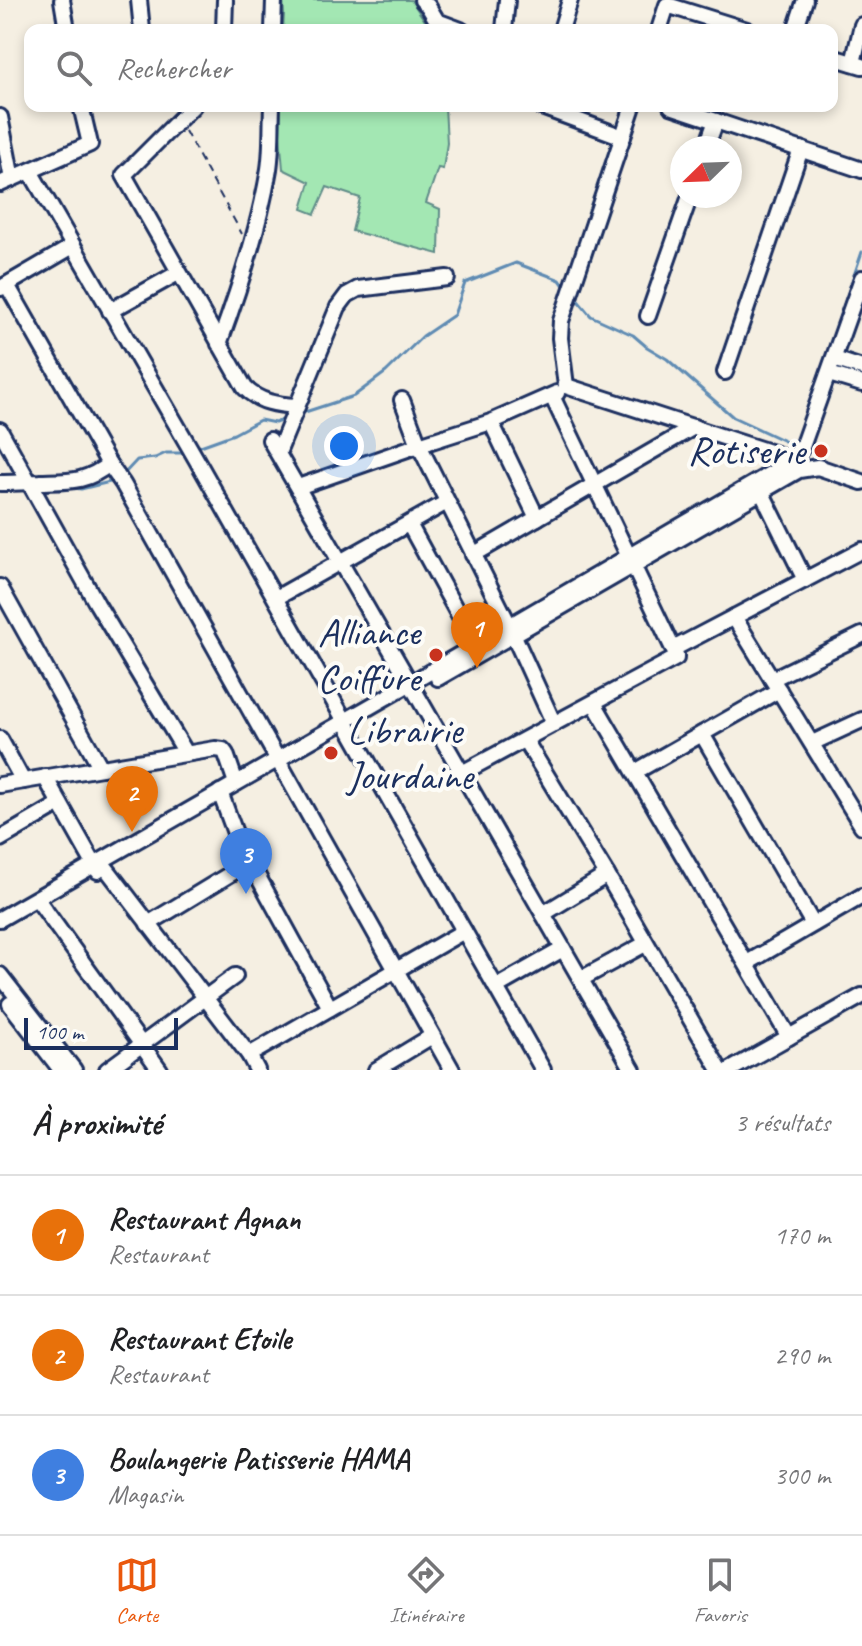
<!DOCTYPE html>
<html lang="fr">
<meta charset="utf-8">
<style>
body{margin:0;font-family:Caveat,sans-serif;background:#f6f6f6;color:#202124}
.compass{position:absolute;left:670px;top:136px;width:72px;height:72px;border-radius:50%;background:#fff;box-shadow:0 4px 12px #0003;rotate:247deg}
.scale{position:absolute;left:24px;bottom:20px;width:154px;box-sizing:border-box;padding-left:8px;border:4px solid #1b2f5e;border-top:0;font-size:22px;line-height:28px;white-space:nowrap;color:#1b2f5e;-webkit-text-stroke:6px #fdfcf7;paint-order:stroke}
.you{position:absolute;left:344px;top:446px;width:28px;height:28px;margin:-20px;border:6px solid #fff;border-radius:50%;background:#1a73e8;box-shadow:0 0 0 12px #1a73e833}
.badge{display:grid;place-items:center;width:52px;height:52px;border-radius:50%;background:#ea580c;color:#fff;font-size:26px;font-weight:700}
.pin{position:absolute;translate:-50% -66px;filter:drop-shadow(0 2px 4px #0008)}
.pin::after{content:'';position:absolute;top:42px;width:28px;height:24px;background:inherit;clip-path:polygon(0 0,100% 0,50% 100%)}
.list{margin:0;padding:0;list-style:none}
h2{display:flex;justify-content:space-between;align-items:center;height:104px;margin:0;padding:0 32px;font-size:34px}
h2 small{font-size:26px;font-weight:400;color:#757577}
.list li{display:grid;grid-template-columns:52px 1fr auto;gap:24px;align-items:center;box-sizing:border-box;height:120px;padding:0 32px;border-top:2px solid #e0e0e0}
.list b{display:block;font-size:30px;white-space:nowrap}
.list p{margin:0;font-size:26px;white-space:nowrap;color:#757577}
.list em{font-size:26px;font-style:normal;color:#757577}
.icon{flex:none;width:44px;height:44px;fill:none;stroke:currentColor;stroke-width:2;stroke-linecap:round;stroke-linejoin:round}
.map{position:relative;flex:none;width:862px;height:1070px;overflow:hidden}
.search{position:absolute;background:#fff;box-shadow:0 4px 12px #0003;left:24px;right:24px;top:24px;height:88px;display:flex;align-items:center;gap:20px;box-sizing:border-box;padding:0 28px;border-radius:16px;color:#757577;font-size:30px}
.sheet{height:464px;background:#fff}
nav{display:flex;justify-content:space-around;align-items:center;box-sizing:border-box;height:112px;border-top:2px solid #e0e0e0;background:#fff;font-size:22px;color:#757577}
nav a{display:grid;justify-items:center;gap:4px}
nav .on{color:#ea580c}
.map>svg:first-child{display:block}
.green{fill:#a3e7b3;stroke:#5f8b88;stroke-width:2}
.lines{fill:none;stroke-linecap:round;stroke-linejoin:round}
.stream{stroke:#5e8bb3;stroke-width:3}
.minor-casing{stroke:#1b2f5e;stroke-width:20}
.path{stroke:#1b2f5e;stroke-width:2;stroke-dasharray:8 6;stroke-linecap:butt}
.minor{stroke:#fdfcf7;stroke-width:14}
.poi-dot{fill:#c8321e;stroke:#fdfcf7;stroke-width:3}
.labels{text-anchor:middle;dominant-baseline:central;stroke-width:8;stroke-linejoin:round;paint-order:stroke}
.poi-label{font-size:40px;fill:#1b2f5e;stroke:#fdfcf7;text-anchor:end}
</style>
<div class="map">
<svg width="862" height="1070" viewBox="0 0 862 1070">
<rect width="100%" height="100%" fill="#f5efe2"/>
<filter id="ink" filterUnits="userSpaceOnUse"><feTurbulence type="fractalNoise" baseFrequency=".0125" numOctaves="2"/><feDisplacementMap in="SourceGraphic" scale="16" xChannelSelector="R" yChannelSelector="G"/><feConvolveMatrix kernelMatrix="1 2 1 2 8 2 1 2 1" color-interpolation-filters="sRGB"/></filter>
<g filter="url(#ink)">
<g class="green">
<path d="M283,0H411L431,30H283L284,14Z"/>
<path d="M281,106H445L447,143L443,169L438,168L426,203L440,209L439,254L352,231L360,198L327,187L315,214L302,209L310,182L283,169L280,135Z"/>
</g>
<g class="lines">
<g class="stream">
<path d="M574,296L591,316L633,335L647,347L667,359L733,417L795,446L796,445"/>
<path d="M299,414L354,396L386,372L423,336L454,315L465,283L516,263L560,280L566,288"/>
<path d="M801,430L862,252"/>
<path d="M195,448L234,434L260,420L275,423L285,419"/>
<path d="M123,475L137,460L155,458L166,453H180L188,450"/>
<path d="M67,487L81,489L114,481"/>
</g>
<defs>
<g id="minor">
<path d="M62,0L67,30"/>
<path d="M139,0L142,30"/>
<path d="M422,0L428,6L437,21L461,30"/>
<path d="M224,30L225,0"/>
<path d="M273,30L274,0"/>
<path d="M504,30L507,0"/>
<path d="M561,30L570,0"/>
<path d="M659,30L667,5L747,30"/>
<path d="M795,30L805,0"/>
<path d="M832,57L862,66"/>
<path d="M853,63L862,25"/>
<path d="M193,106L124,175L245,388C259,402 277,405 297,406"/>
<path d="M539,106L623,137"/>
<path d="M671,106L862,170"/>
<path d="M0,117L12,179"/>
<path d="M706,148L716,121"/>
<path d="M30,171L195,457L543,1070"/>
<path d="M0,184L90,144L81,106"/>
<path d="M7,285L109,464L123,484L452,1070"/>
<path d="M1,288L73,246"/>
<path d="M110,311L178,273"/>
<path d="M648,316L690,196"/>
<path d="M219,344C240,287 259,229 269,169C272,149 271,127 272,106"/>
<path d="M834,359L862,368"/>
<path d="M725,372L801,149"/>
<path d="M829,374L862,384"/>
<path d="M566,386L560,338L561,321L633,106"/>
<path d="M566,386L794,460"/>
<path d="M402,400L419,445L509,625L554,724"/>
<path d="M491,422L537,518"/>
<path d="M0,430L97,604L186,753"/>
<path d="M270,440L633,1070"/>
<path d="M278,453L338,307L347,295L358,289L447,278"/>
<path d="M0,483C13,483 27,482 40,482C68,481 86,483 109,464"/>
<path d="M298,487L419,445L491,422L557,393"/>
<path d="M761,491L805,580"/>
<path d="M409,524L475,645"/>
<path d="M473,555L694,427"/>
<path d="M0,587L101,768"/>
<path d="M276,598L447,502"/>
<path d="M734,617L862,826"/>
<path d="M673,649L862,550"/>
<path d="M438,678L799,470L818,467L862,482"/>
<path d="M772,679L862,635"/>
<path d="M594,703L789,1037"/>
<path d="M702,734L813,924"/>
<path d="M0,739L23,781"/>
<path d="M525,740L607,875L720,1070"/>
<path d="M812,743L862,720"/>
<path d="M635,772L779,690"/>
<path d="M462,773L676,658V655L552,396"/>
<path d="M45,777L98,871"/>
<path d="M0,785L215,749L223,750L226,754L236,783"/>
<path d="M220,792L235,833L250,862L330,1008"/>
<path d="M0,839L60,804"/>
<path d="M106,868L249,1055L257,1070"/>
<path d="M37,899L160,1070"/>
<path d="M543,914L607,875"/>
<path d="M0,919L411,683L794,460L802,447L862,278"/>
<path d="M148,924L250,862"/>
<path d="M747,963L862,896"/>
<path d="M0,975L74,1070"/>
<path d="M581,979L645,944"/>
<path d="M496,987L563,949"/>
<path d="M10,1004L61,1070"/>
<path d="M249,1055L464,931"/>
<path d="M107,1070L235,976"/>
<path d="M376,1070L432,1036"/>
<path d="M730,1070L862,996"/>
</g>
</defs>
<use href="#minor" class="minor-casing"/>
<path class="path" d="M185,131L242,234"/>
<use href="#minor" class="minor"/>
</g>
</g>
<g class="poi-dot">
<circle cx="821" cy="451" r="8"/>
<circle cx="436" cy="655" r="8"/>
<circle cx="331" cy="753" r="8"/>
</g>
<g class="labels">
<g class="poi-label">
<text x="805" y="451">Rotiserie</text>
<text x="420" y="632">Alliance<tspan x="420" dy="46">Coiffure</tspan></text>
<text x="347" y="730" text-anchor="start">Librairie<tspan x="347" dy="46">Jourdaine</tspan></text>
</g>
</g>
</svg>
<svg class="compass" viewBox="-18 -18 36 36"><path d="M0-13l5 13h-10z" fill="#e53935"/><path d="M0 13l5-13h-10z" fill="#757577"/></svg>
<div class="scale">100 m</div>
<div class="you"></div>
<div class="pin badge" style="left:477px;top:668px;background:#e8710a">1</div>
<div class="pin badge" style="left:132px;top:832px;background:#e8710a">2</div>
<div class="pin badge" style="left:246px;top:894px;background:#3f7fe0">3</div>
<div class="search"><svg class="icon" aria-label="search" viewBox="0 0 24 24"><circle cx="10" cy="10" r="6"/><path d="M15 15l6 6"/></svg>Rechercher</div>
</div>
<section class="sheet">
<h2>À proximité<small>3 résultats</small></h2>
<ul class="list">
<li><span class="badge" style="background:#e8710a">1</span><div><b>Restaurant Agnan</b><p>Restaurant</p></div><em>170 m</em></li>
<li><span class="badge" style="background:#e8710a">2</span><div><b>Restaurant Etoile</b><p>Restaurant</p></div><em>290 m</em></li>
<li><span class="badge" style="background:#3f7fe0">3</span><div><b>Boulangerie Patisserie HAMA</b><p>Magasin</p></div><em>300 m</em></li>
</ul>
</section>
<nav>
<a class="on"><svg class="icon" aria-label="map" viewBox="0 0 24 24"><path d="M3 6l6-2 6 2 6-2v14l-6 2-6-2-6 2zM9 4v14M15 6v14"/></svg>Carte</a>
<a><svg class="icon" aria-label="directions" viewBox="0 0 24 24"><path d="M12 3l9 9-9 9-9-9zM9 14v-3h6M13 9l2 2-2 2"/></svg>Itinéraire</a>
<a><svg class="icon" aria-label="saved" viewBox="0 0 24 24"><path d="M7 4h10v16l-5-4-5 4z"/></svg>Favoris</a>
</nav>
